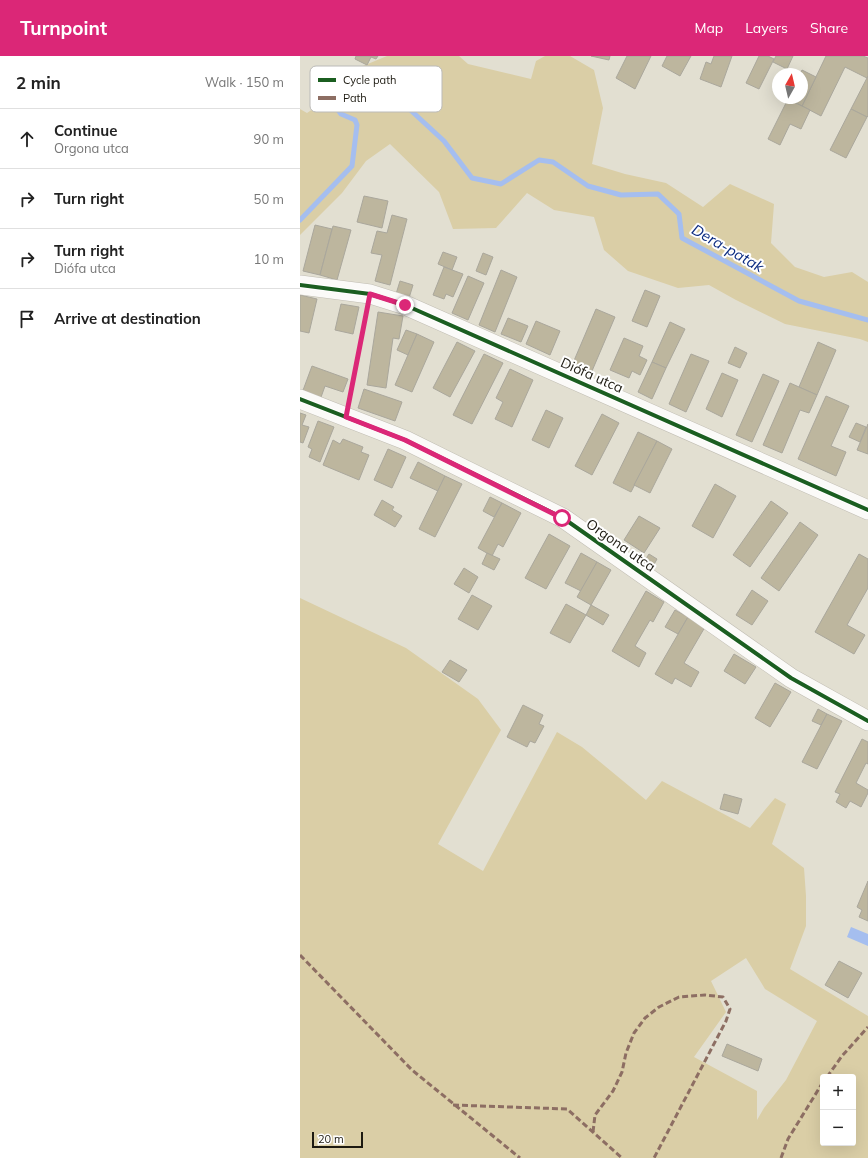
<!DOCTYPE html>
<meta charset="utf-8">
<style>
body{margin:0;font-family:Mulish,sans-serif;background:#f2f2f2;color:#222}
.controls{position:absolute;right:12px;bottom:12px;display:grid;overflow:hidden;border-radius:4px;box-shadow:0 4px 16px #0002}
.controls button{width:36px;height:36px;display:grid;place-items:center;padding:0;border:0;border-bottom:1px solid #e0e0e0;background:#fff;color:#222;font:20px sans-serif}
.compass{position:absolute;left:472px;top:12px;width:36px;height:36px;border-radius:50%;background:#fff;box-shadow:0 4px 16px #0002;rotate:8deg}
.scale{position:absolute;left:12px;bottom:10px;width:51px;box-sizing:border-box;padding-left:4px;border:2px solid #1d1a11;border-top:0;font-size:11px;line-height:14px;white-space:nowrap;color:#1d1a11;-webkit-text-stroke:3px #fff;paint-order:stroke}
.stop{position:absolute;width:12px;height:12px;margin:-9px;border:3px solid #db2777;border-radius:50%;background:#fff}
.stop.end{background:#db2777;border-color:#fff;box-shadow:0 1px 4px #0008}
.list{margin:0;padding:0;list-style:none}
h2{display:flex;justify-content:space-between;align-items:center;height:52px;margin:0;padding:0 16px;font-size:17px}
h2 small{font-size:13px;font-weight:400;color:#767676}
.list li{display:grid;grid-template-columns:26px 1fr auto;gap:12px;align-items:center;box-sizing:border-box;height:60px;padding:0 16px;border-top:1px solid #e0e0e0}
.list b{display:block;font-size:15px;white-space:nowrap}
.list p{margin:0;font-size:13px;white-space:nowrap;color:#767676}
.list em{font-size:13px;font-style:normal;color:#767676}
.icon{flex:none;width:22px;height:22px;fill:none;stroke:currentColor;stroke-width:2;stroke-linecap:round;stroke-linejoin:round}
.map{position:relative;flex:none;width:568px;height:1102px;overflow:hidden}
header{display:flex;align-items:center;gap:24px;box-sizing:border-box;height:56px;padding:0 20px;background:#db2777;color:#fff}
header strong{font-size:19px}
nav{display:flex;gap:22px;margin-inline-start:auto;font-size:14px}
main{display:flex}
aside{flex:1;background:#fff}
.map>svg:first-child{display:block}
.green{fill:#dacea6;fill-rule:evenodd}
.water{fill:#a5beef}
.lines{fill:none;stroke-linecap:round;stroke-linejoin:round}
.stream{stroke:#a5beef;stroke-width:5}
.building{fill:#bdb69e;stroke:#aaa79c}
.street-casing{stroke:#c0bdb3;stroke-width:20}
.path{stroke:#c1c0b9;stroke-width:2.5;stroke-dasharray:3 2;stroke-linecap:butt}
.street{stroke:#fbfaf8;stroke-width:19}
.quiet{stroke:#8d6e63;stroke-width:3;stroke-dasharray:6 3;stroke-linecap:butt}
.cycleway-casing{stroke:#fff;stroke-width:6}
.cycleway{stroke:#1b5e20;stroke-width:4}
.route{stroke:#db2777;stroke-width:5}
.labels{text-anchor:middle;dominant-baseline:central;stroke-width:4;stroke-linejoin:round;paint-order:stroke}
.street-label{font-size:14px;fill:#1d1a11;stroke:#fff}
.water-label{font-size:15px;font-style:italic;fill:#0c2c81;stroke:#fff}
.key{fill:#fff;stroke:#bbbab8;stroke-width:1}
.key-label{font-size:11px;fill:#1d1a11}
</style>
<header>
<strong>Turnpoint</strong>
<nav><a>Map</a><a>Layers</a><a>Share</a></nav>
</header>
<main>
<aside>
<h2>2 min<small>Walk · 150 m</small></h2>
<ul class="list">
<li><svg class="icon" aria-label="ahead" viewBox="0 0 24 24"><path d="M12 20V5M6 11l6-6 6 6"/></svg><div><b>Continue</b><p>Orgona utca</p></div><em>90 m</em></li>
<li><svg class="icon" aria-label="right" viewBox="0 0 24 24"><path d="M7 20v-9h11M14 6l5 5-5 5"/></svg><div><b>Turn right</b></div><em>50 m</em></li>
<li><svg class="icon" aria-label="right" viewBox="0 0 24 24"><path d="M7 20v-9h11M14 6l5 5-5 5"/></svg><div><b>Turn right</b><p>Diófa utca</p></div><em>10 m</em></li>
<li><svg class="icon" aria-label="arrive" viewBox="0 0 24 24"><path d="M6 21V4h12l-3 4 3 4H6"/></svg><div><b>Arrive at destination</b></div></li>
</ul>
</aside>
<div class="map">
<svg width="568" height="1102" viewBox="0 0 568 1102">
<rect width="100%" height="100%" fill="#e2dfd1"/>
<g class="green">
<path d="M87,0H159L168,8L231,23L236,5L245,0H270L294,14L303,52L292,108L325,118L366,127L403,151L430,128L474,148L471,187L495,211L524,221L552,216L568,226V286L560,283L485,268L436,244L409,229L378,232L328,215L304,194L294,161L254,154L227,137L196,172L153,173L139,136L90,88L66,105L42,137L0,179V53L7,57L39,35L58,12Z"/>
<path d="M0,542L106,592L178,643L201,674L138,788L183,815L257,676L282,691L346,744L362,725L450,772L475,742L486,748L472,788L504,812L506,840V870L490,913L568,960V1102H0ZM446,902L465,933L517,965L486,1024L464,1052L457,1064V1035L394,1001L426,956L411,925ZM523,1021H553V1087H523Z"/>
</g>
<path class="water" d="M551,871L568,878V890L547,881Z"/>
<g class="lines">
<path class="stream" d="M0,164L52,110L57,69L55,64L41,58L38,54L48,40L69,18L74,17L88,22L105,49L144,85L172,122L201,128L239,104L253,106L288,130L321,139L358,138L379,158L382,182L499,245L568,264"/>
</g>
<g class="building">
<path d="M56,0H78L76,3L71,1L67,9L55,3Z"/>
<path d="M291,0H310L309,4Z"/>
<path d="M327,0H351L335,33L316,22Z"/>
<path d="M367,0H391L380,20L362,10Z"/>
<path d="M414,0H432L421,31L400,23L406,6L411,8Z"/>
<path d="M459,0H468L474,3L459,33L446,27Z"/>
<path d="M476,0H493L487,13L473,6Z"/>
<path d="M526,0H563L568,2V20L567,22L545,11L521,60L502,50Z"/>
<path d="M502,14L516,21L502,50L488,43L502,42V18H500Z"/>
<path d="M568,20V60L567,61L551,53Z"/>
<path d="M488,43L510,54L501,73L490,68L480,89L468,83Z"/>
<path d="M551,53L567,61L546,102L530,94Z"/>
<path d="M64,140L88,145L82,172L57,166Z"/>
<path d="M92,159L107,163L90,229L75,225L82,199L71,197L77,175L87,177Z"/>
<path d="M15,169L32,173L20,219L3,215Z"/>
<path d="M33,170L51,174L37,224L20,219Z"/>
<path d="M143,196L157,201L152,214L138,208Z"/>
<path d="M183,197L193,201L186,219L176,215Z"/>
<path d="M144,211L163,218L153,241L146,238L144,243L133,239Z"/>
<path d="M201,214L217,221L195,276L179,269Z"/>
<path d="M168,220L184,227L168,264L152,257Z"/>
<path d="M100,225L113,229L109,242L96,238Z"/>
<path d="M345,234L360,240L347,271L332,265Z"/>
<path d="M0,239L17,243L9,277L0,275Z"/>
<path d="M41,248L59,251L53,278L35,274Z"/>
<path d="M296,253L315,261L292,315L273,307Z"/>
<path d="M78,256L103,260L99,283L93,282L86,332L67,329Z"/>
<path d="M208,262L228,270L221,286L201,278Z"/>
<path d="M236,265L260,275L250,299L226,288Z"/>
<path d="M370,266L385,273L366,312L352,306Z"/>
<path d="M106,274L117,278L108,299L97,294Z"/>
<path d="M117,278L134,286L112,336L95,329Z"/>
<path d="M324,282L343,290L339,300L347,304L340,319L332,315L329,322L310,314Z"/>
<path d="M157,286L175,295L150,341L133,332Z"/>
<path d="M518,286L536,294L517,339L499,331Z"/>
<path d="M435,291L447,297L440,312L428,307Z"/>
<path d="M184,298L203,307L172,368L153,359Z"/>
<path d="M391,298L409,305L386,356L369,348Z"/>
<path d="M352,306L366,312L352,343L338,336Z"/>
<path d="M12,310L48,323L43,336L25,330L20,344L2,337Z"/>
<path d="M210,313L233,324L212,371L195,363L203,346L196,342Z"/>
<path d="M422,317L438,324L422,361L406,353Z"/>
<path d="M463,318L479,325L452,386L436,379Z"/>
<path d="M490,327L517,339L509,357L500,354L482,397L463,389Z"/>
<path d="M64,333L102,346L95,365L58,352Z"/>
<path d="M526,340L549,350L531,390L546,396L536,420L498,403Z"/>
<path d="M246,354L263,362L249,392L232,384Z"/>
<path d="M0,357L6,359L2,369L9,371L3,387L0,386Z"/>
<path d="M302,358L319,367L292,419L275,410Z"/>
<path d="M18,365L34,371L20,406L9,401L12,393L8,391Z"/>
<path d="M556,367L566,371L560,386L549,381Z"/>
<path d="M568,368V398L557,394Z"/>
<path d="M338,376L357,385L331,436L313,427Z"/>
<path d="M43,383L63,391L61,396L69,399L59,424L23,409L33,384L40,388Z"/>
<path d="M357,385L372,393L350,437L334,429Z"/>
<path d="M88,393L106,401L92,432L74,424Z"/>
<path d="M118,406L145,420L138,435L110,422Z"/>
<path d="M145,420L162,428L135,481L119,473Z"/>
<path d="M415,428L436,440L413,482L392,470Z"/>
<path d="M190,441L202,447L194,461L183,455Z"/>
<path d="M82,444L94,451L92,454L102,460L95,471L74,459Z"/>
<path d="M471,445L488,457L450,511L433,499Z"/>
<path d="M202,447L221,457L203,491L198,488L192,500L178,492Z"/>
<path d="M339,460L360,472L344,497L324,484Z"/>
<path d="M500,466L518,479L479,535L461,522Z"/>
<path d="M249,478L270,490L246,533L225,522Z"/>
<path d="M187,497L200,503L194,514L182,508Z"/>
<path d="M281,497L297,506L281,535L265,527Z"/>
<path d="M349,498L357,503L352,512L343,507Z"/>
<path d="M559,498L568,503V532L547,569L565,579L554,598L515,576Z"/>
<path d="M297,506L311,514L291,549L277,541Z"/>
<path d="M164,512L178,521L169,537L154,528Z"/>
<path d="M452,534L468,545L452,569L436,559Z"/>
<path d="M346,535L364,546L353,566L350,564L335,590L346,597L339,611L312,595Z"/>
<path d="M172,539L192,550L178,574L158,563Z"/>
<path d="M266,548L286,559L270,587L250,577Z"/>
<path d="M291,549L309,559L303,569L286,559Z"/>
<path d="M375,554L388,561L378,578L365,571Z"/>
<path d="M388,561L405,571L384,607L399,616L391,631L375,622L372,628L355,618Z"/>
<path d="M434,598L456,611L445,628L424,615Z"/>
<path d="M150,604L167,614L159,626L142,616Z"/>
<path d="M475,627L491,636L470,671L455,662Z"/>
<path d="M223,649L243,659L239,668L244,670L235,687L230,685L227,691L207,681Z"/>
<path d="M518,653L527,658L521,669L512,665Z"/>
<path d="M527,658L542,665L517,713L502,706Z"/>
<path d="M562,683L568,686V708L566,707L556,727L568,734V737L561,751L550,745L546,752L536,746L540,738L535,736Z"/>
<path d="M424,738L442,743L438,758L420,753Z"/>
<path d="M568,825V865L559,861L562,854L557,851Z"/>
<path d="M539,905L562,917L548,942L525,929Z"/>
<path d="M427,988L462,1003L458,1015L422,1000Z"/>
</g>
<g class="lines">
<defs>
<g id="street">
<path d="M0,229L70,238L105,249L568,454"/>
<path d="M0,343L105,384L263,462L491,622L568,665"/>
</g>
</defs>
<use href="#street" class="street-casing"/>
<path class="path" d="M50,344L67,254"/>
<use href="#street" class="street"/>
<g class="quiet">
<path d="M0,899L112,1014L220,1102"/>
<path d="M527,1021L542,1000L568,971"/>
<path d="M153,1049L267,1053L322,1102"/>
<path d="M293,1076L295,1059L313,1035L322,1016L326,997L334,977L345,962L359,951L379,941L405,939L423,941L430,953L426,965L354,1102"/>
<path d="M481,1102L488,1083L523,1026"/>
</g>
<defs>
<g id="cycleway">
<path d="M0,229L70,238L105,249L568,454"/>
<path d="M0,343L105,384L263,462L491,622L568,665"/>
</g>
</defs>
<use href="#cycleway" class="cycleway-casing"/>
<use href="#cycleway" class="cycleway"/>
</g>
<g class="lines">
<path class="route" d="M105,249L70,238L46,361L105,384L262,462"/>
</g>
<g class="labels">
<g class="street-label">
<text transform="translate(292 319) rotate(24)">Diófa utca</text>
<text transform="translate(321 489) rotate(35)">Orgona utca</text>
</g>
<g class="water-label">
<text transform="translate(428 192) rotate(30)">Dera-patak</text>
</g>
</g>
<rect x="10" y="10" width="132" height="46" rx="6" class="key"/>
<rect x="18" y="22" width="18" height="4" fill="#1b5e20"/>
<rect x="18" y="40" width="18" height="4" fill="#8d6e63"/>
<g class="key-label">
<text x="43" y="28">Cycle path</text>
<text x="43" y="46">Path</text>
</g>
</svg>
<div class="controls">
<button>+</button>
<button>−</button>
</div>
<svg class="compass" viewBox="-18 -18 36 36"><path d="M0-13l5 13h-10z" fill="#e53935"/><path d="M0 13l5-13h-10z" fill="#767676"/></svg>
<div class="scale">20 m</div>
<div class="stop" style="left:262px;top:462px"></div>
<div class="stop end" style="left:105px;top:249px"></div>
</div>
</main>
